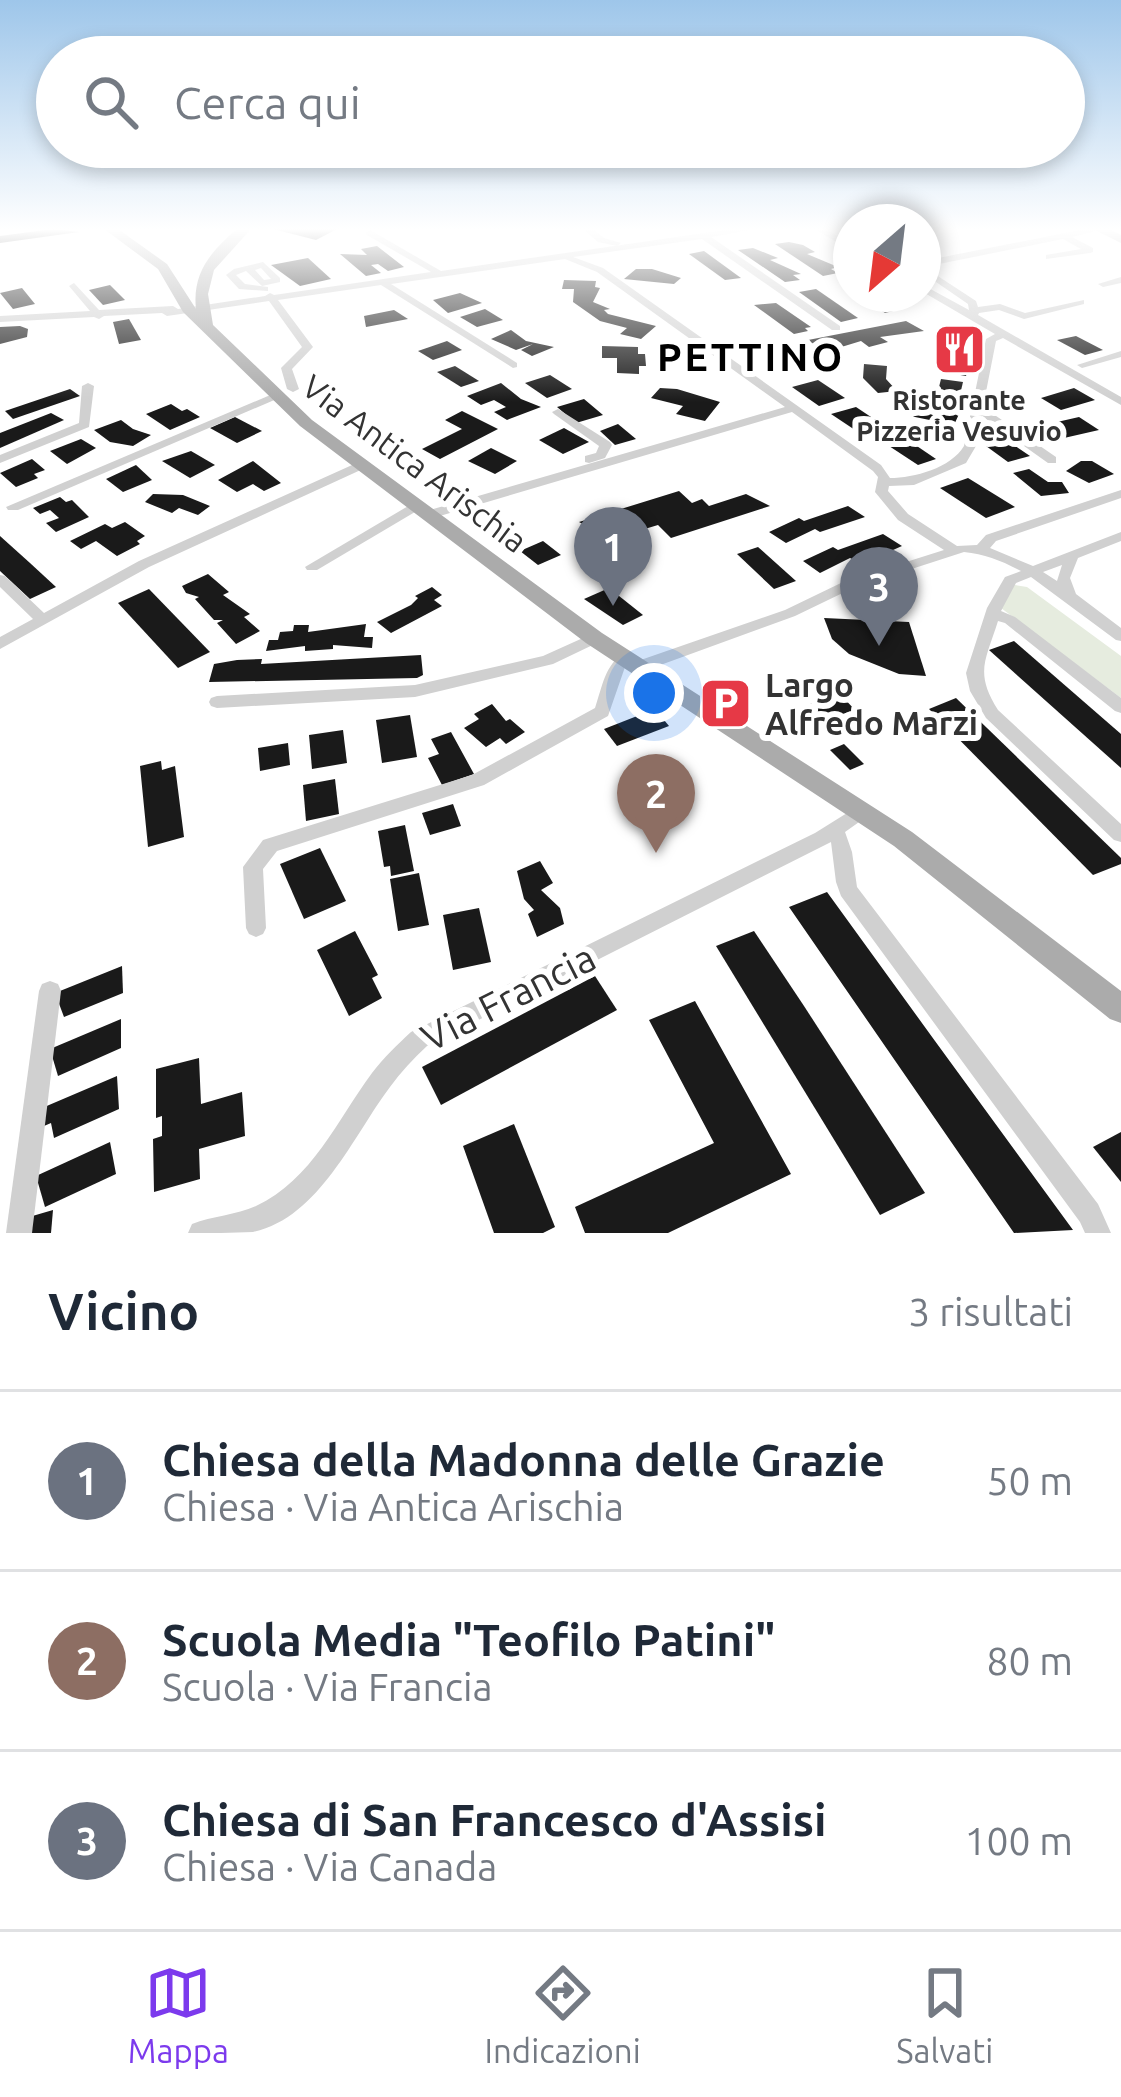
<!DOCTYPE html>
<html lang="it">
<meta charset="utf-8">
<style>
body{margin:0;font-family:Ubuntu,sans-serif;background:#f6f6f7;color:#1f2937}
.compass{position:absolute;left:833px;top:204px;width:108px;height:108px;border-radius:50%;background:#fff;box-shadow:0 6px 18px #0003;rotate:208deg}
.you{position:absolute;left:654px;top:693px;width:42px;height:42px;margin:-30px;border:9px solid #fff;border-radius:50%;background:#1a73e8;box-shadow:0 0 0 18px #1a73e833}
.badge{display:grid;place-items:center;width:78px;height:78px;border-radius:50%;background:#7c3aed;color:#fff;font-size:39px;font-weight:700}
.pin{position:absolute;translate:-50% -99px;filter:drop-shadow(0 3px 6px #0008)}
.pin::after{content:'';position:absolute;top:63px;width:42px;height:36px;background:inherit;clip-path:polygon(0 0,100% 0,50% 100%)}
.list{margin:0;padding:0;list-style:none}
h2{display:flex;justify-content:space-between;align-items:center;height:156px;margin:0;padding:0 48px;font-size:51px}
h2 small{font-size:39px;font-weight:400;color:#747a83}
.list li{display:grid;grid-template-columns:78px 1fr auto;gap:36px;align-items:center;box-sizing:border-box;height:180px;padding:0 48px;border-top:3px solid #e0e1e3}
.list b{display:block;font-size:45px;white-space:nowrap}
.list p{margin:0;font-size:39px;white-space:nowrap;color:#747a83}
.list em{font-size:39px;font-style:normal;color:#747a83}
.icon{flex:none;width:66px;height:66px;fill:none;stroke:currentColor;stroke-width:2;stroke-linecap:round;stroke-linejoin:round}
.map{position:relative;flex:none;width:1121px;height:1233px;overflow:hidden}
.search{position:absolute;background:#fff;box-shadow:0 6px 18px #0003;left:36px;right:36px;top:36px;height:132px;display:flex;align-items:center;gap:30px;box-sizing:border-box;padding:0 42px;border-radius:66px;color:#747a83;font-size:45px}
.sheet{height:696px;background:#fff}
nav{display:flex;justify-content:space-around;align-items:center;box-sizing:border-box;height:168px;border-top:3px solid #e0e1e3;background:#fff;font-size:33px;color:#747a83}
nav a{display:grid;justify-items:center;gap:6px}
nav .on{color:#7c3aed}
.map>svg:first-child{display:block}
.green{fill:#e6ecdf}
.building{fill:#1a1a1a}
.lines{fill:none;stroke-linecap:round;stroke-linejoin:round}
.minor{fill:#d0d0d0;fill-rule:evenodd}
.major{fill:#ababab;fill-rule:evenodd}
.labels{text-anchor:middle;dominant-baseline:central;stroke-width:12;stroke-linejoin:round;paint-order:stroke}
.far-poi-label{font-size:27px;font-weight:bold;fill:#333;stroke:#fff}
.street-label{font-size:33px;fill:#333;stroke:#fff}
.poi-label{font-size:33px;font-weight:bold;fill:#333;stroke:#fff;text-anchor:start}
.far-district-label{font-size:39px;font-weight:bold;letter-spacing:3px;fill:#000;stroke:#fff}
.near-street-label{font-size:39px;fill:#333;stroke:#fff}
</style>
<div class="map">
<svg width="1121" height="1233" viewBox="0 0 1121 1233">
<rect width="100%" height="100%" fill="#fff"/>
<path class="green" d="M1008,584L1027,587L1121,656V698L1001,608Z"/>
<g class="building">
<path d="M53,229L79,232L0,243V236Z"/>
<path d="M273,229H337L316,240Z"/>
<path d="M789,242L803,245L815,252L807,254L838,267L831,269L838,273L823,276L775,244Z"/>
<path d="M377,246L404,267L388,271L378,264L371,265L381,273L366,276L340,254L367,255L361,249Z"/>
<path d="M753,248L778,258L770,260L801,274L793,275L800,280L785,282L738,250Z"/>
<path d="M704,251L741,278L725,280L689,254Z"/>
<path d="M308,258L331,279L300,286L271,265Z"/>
<path d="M636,269H652L681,278L674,284L624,279Z"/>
<path d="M564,280L596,281L595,287L600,288L593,302L610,309L604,310L608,314L656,326L641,339L620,334L627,328L600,321L573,302L574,289H562Z"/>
<path d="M110,285L125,300L103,305L89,290Z"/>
<path d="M22,288L35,304L13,309L0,293Z"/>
<path d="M816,289L858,318L841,322L799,292Z"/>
<path d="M460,293L482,303L448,313L433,300Z"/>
<path d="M856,294H877L901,309L885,313Z"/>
<path d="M776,303L811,327L805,328L808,331L794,334L754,305Z"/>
<path d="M485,309L503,320L477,327L460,317Z"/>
<path d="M394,310L408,319L366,327L364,316Z"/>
<path d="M129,319L141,340L119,344L113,322Z"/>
<path d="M906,321L924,331L880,337L888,342L869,347L861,341L825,352L808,340Z"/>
<path d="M20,326L28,329L27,337L0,344V327Z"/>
<path d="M511,330L526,341L554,347L532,356L521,350L533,344L516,350L491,339Z"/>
<path d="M1076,336L1103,350L1085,355L1057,340Z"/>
<path d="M447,341L462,350L433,360L418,351Z"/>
<path d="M602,346L638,347V354H645L646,366H639V374L617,373V358H602Z"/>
<path d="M951,348L973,352L966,376L943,372Z"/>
<path d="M864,364L887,366L886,379L897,391L878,393L863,378Z"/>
<path d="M455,366L479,381L461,387L437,372Z"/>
<path d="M550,375L572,389L547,398L525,383Z"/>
<path d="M941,379L963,382L959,399L937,395Z"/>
<path d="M818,380L845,398L819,406L792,387Z"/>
<path d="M501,383L521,399L541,407L507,420L494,412L506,407L494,400L481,405L467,396Z"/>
<path d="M660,388L677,389L720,402L705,421L676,414L683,406L651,398Z"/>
<path d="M1074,388L1095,400L1061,410L1041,398Z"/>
<path d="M70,389L80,396L13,419L5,411Z"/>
<path d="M908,398L926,407L959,414L954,425L915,417L892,406Z"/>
<path d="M584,399L603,415L576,423L557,407Z"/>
<path d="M171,404L182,411L187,409L200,417L170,430L146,414Z"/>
<path d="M856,407L886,427L861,434L831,414Z"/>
<path d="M462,411L498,429L440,459L422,449L462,429L445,420Z"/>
<path d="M51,413L64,420L0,448V433Z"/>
<path d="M235,417L262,431L237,443L210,428Z"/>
<path d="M1079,417L1099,430L1064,438L1044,425Z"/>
<path d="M121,420L133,429L151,435L133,446L110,442L94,430Z"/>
<path d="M618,424L636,439L615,445L600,431Z"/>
<path d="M564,428L589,442L563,454L539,440Z"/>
<path d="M81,439L96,448L67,464L50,451Z"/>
<path d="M908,440L936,459L918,465L889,446Z"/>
<path d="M1008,441L1030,456L1008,462L986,446Z"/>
<path d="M491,448L517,461L495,474L468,461Z"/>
<path d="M191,451L215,465L190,478L162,461Z"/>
<path d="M32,459L45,470L34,474L38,478L16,487L0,473Z"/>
<path d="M253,461L281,483L264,491L253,484L237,492L218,480Z"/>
<path d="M1081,461H1092L1114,474L1089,483L1066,471Z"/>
<path d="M136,465L152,480L123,492L106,479Z"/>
<path d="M1029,469L1048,482H1062L1069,493L1041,496L1013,473Z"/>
<path d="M968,478L1015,507L986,518L940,488Z"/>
<path d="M679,491L692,503L702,499L709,506L746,494L770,506L671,538L658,525L638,531L632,525L603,535L579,522Z"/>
<path d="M153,494L183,495L210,506L198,515L179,508L172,513L145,502Z"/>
<path d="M60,497L66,502L72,500L89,517L56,532L46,523L59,518L50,510L40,514L33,508Z"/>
<path d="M848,506L865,517L820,532L815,529L786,543L769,532L799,518L804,521Z"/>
<path d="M125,522L145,536L137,541L140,544L117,556L96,541L81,549L70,541L105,524L112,528Z"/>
<path d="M883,534L902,546L884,554L878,550L856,561L850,558L820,573L803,561L833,547L838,550Z"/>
<path d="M0,536L30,563L56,587L30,599L0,571Z"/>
<path d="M543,541L561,555L538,565L520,551Z"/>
<path d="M758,547L796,581L774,589L737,554Z"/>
<path d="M208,574L229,592L223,595L250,614L244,617L260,631L236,644L217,623L223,620H214L195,599L199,597L186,593L182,586Z"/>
<path d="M432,587L442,595L434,600L442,606L391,633L377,622L411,605L418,598L415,596Z"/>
<path d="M609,588L643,615L623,625L584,599Z"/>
<path d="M149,589L210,652L178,668L118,603Z"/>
<path d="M824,618L909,622L926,676L899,674L849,654L832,639Z"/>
<path d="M366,624L364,637H373L372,648L333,645V649L305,651V646L266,651L269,640H278L280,632L293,631L294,625H309L308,632Z"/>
<path d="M1014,641L1121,734V768L989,650Z"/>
<path d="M421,655L423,675L417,678L209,682L214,664L237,660L262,659L261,664Z"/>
<path d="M840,694L855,710L821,721L807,705Z"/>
<path d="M956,698L1121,858V864L1093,875L929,709Z"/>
<path d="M492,704L506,721L510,719L525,732L506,744L500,738L486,747L464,728L479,719L474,714Z"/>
<path d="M655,709L669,726L617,746L604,729Z"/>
<path d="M410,715L417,757L382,763L376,720Z"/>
<path d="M343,730L347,763L312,769L309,735Z"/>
<path d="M451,732L474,774L442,785L428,758L439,754L431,739Z"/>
<path d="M288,743L290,765L260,771L258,748Z"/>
<path d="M844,744L864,764L850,770L830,750Z"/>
<path d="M161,761L162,770L175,766L184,837L148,847L140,766Z"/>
<path d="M335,779L339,814L306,821L303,785Z"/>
<path d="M453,804L461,826L430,835L422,813Z"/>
<path d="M405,825L414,871L391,876L390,866L384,867L378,831Z"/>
<path d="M320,848L346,901L304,919L280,864Z"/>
<path d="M540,861L553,883L541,890L560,908L564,924L537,937L528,914L534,910L524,899L517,871Z"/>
<path d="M419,873L429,925L398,931L390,879Z"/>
<path d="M827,892L935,1041L1073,1230L1014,1233L789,907Z"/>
<path d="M479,908L491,962L453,970L443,915Z"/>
<path d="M355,931L378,975L372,978L382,998L349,1016L317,950Z"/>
<path d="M754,931L804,1006L925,1193L880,1215L716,946Z"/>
<path d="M122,966L123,993L64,1017L55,993Z"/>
<path d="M595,976L617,1010L441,1105L422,1067Z"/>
<path d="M695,1001L791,1174L668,1233H585L575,1207L714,1143L649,1020Z"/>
<path d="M121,1019V1048L58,1076L50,1049Z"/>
<path d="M199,1058L201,1104L242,1092L245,1136L199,1149L200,1179L154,1192L153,1139L162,1136V1116L156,1118V1069Z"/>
<path d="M117,1076L119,1109L54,1138L51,1123L44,1126L42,1108Z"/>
<path d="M514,1124L555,1227L543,1233H494L463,1146Z"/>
<path d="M1121,1132V1182L1093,1147Z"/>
<path d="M110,1142L116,1174L45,1207L36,1176Z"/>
<path d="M53,1210L51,1233H28L29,1217Z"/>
</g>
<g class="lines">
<g class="minor">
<path d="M583,229H593L604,238L621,243L617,246L598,242Z"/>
<path d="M732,229H756L711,237L840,326V330H832L702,239L573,257L603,268L881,465L890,478C914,478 951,468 964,446L986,339L995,334L923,292V285L969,310L968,304L923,273V261L1085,229H1104L1072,237L1093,248V252L1090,253L1046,259V255L1081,249L1063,239L924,267L976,301L978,307L1000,304L1025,313L1084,300V304L1024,319L999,310L979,313L978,315L1121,397V405L1003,338L996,341L983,407L1056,457V463H1048L982,416L976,446L966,463L914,485L889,486L888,491L908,514L957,546L977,545L986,535L1121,490V498L996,541L990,548L1033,566L1121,532V541L1078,558L1070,578L1076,594L1121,628V641L1116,640L1031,577L1016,583L1001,611L1015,617L1121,698V713L1115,711L1005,623L998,621C986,660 974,672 998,710L1121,824V842L1114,840L986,718L970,691L966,673L987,608L1005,577L1021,571C1002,561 985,554 964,552L853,588L795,616L644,671H632L630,667L632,663L785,610L843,582L944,550L898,520L875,492L878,477L873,471L792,412L433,518H423L421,515L423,512L785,407L597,272L565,259L391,284L517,363V367L513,368L381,285L278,300L313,347L292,369L299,389L293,392L287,389L281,368L302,347L269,301L167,316L162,313L104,316L99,319L94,317L0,322V316L90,311L69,286L74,283L99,310L173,306L178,309L265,296L270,293L274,295L431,272L367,235L366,233L370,230L441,271ZM1062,565L1057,581L1043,572Z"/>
<path d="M815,229H826L851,244V251Z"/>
<path d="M263,262L280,278V282L262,286L246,271L236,275L245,284L268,287V291L239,289L226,275L234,269ZM261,268L271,279L264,280L255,270Z"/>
<path d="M1121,277V283L1103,287L1098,284Z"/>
<path d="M1121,351V357L1082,368L1077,365Z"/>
<path d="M88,383L94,386L89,427L0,463V455L79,423L82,386Z"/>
<path d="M275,393L281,396L279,398L18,510H8L6,507Z"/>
<path d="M558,409L610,442L612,445L605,458L589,463L585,462V456L596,453L599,446L554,414L552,412Z"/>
<path d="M361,461L365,462V468L149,567L0,649V637L33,619L0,587V575L5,576L44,613L139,561Z"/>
<path d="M415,502L422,506L420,509L317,570H307L305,567Z"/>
<path d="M594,633L602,638L599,642L553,664L415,697L217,708L211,706L209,702L211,698L217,696L415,685L543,656Z"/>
<path d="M625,653L633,658L625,667L608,716L484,785L277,851L263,869L266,928L263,934L256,937L249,934L246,928L243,867L263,840L472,775L595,708C602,688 605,663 625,653Z"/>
<path d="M863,803L869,805L872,810L869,815L845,832L852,852L857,887L1098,1204L1111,1233H1085L1080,1222L841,896L836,882L831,842L427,1046C413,1059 401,1072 390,1087C353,1136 319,1218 253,1232C233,1233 209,1233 188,1233L192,1224C212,1216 236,1215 256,1206C312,1180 337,1120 372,1073C384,1057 397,1045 411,1032L815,833Z"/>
<path d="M50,981L58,984L61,991L32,1233H6L39,991L42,984Z"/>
</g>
<g class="major">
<path d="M104,229H118L167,264L196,309C192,273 211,251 237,229H251L214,270L208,294L213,325L312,420L602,633L912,832L1121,991V1023L1110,1019L894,846L586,643L300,426L183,312L158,269Z"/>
<path d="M1093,229H1109L1121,235V243Z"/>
</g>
</g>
<linearGradient id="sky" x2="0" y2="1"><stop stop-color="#9ec6ea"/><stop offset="0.57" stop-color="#fff"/><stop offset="1" stop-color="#fff" stop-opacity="0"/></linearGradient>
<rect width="1121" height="402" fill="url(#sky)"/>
<defs>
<symbol id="restaurant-square" viewBox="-11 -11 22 22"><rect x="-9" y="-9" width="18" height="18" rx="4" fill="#e63946" stroke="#fff"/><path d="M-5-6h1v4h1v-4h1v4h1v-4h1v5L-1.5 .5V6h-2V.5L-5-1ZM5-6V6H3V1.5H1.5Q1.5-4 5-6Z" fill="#fff"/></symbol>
<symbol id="parking-square" viewBox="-11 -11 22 22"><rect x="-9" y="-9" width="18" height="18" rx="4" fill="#e63946" stroke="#fff"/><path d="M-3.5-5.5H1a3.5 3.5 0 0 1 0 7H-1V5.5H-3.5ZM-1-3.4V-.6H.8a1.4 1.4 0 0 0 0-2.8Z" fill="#fff"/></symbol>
</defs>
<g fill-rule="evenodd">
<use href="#restaurant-square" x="930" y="320" width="59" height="59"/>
<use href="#parking-square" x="696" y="674" width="59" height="59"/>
</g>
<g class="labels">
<g class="far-poi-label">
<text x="959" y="400">Ristorante<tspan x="959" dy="31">Pizzeria Vesuvio</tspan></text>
</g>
<g class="street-label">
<text transform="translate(415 463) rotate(37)">Via Antica Arischia</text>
</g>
<g class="poi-label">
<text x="765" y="684">Largo<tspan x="765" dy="38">Alfredo Marzi</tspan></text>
</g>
<g class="far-district-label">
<text x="751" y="356">PETTINO</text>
</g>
<g class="near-street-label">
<text transform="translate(508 997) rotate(-27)">Via Francia</text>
</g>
</g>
</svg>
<svg class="compass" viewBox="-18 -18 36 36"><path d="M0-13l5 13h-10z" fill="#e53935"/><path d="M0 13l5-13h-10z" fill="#747a83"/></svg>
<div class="you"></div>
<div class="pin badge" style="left:613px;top:606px;background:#6b7280">1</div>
<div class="pin badge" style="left:656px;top:853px;background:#8d6e63">2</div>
<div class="pin badge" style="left:879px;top:646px;background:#6b7280">3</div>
<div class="search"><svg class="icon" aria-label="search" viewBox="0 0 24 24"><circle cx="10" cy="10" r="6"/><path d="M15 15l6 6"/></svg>Cerca qui</div>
</div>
<section class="sheet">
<h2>Vicino<small>3 risultati</small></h2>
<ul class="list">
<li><span class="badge" style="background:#6b7280">1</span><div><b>Chiesa della Madonna delle Grazie</b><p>Chiesa · Via Antica Arischia</p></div><em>50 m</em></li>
<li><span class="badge" style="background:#8d6e63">2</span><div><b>Scuola Media &quot;Teofilo Patini&quot;</b><p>Scuola · Via Francia</p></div><em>80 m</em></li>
<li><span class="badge" style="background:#6b7280">3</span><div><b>Chiesa di San Francesco d'Assisi</b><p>Chiesa · Via Canada</p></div><em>100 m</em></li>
</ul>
</section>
<nav>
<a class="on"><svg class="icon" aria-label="map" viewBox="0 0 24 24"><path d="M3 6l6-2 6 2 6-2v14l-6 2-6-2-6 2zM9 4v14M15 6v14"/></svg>Mappa</a>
<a><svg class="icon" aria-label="directions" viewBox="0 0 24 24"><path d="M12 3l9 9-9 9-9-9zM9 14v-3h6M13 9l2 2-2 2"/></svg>Indicazioni</a>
<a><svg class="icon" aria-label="saved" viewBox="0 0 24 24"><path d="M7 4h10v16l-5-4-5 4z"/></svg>Salvati</a>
</nav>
